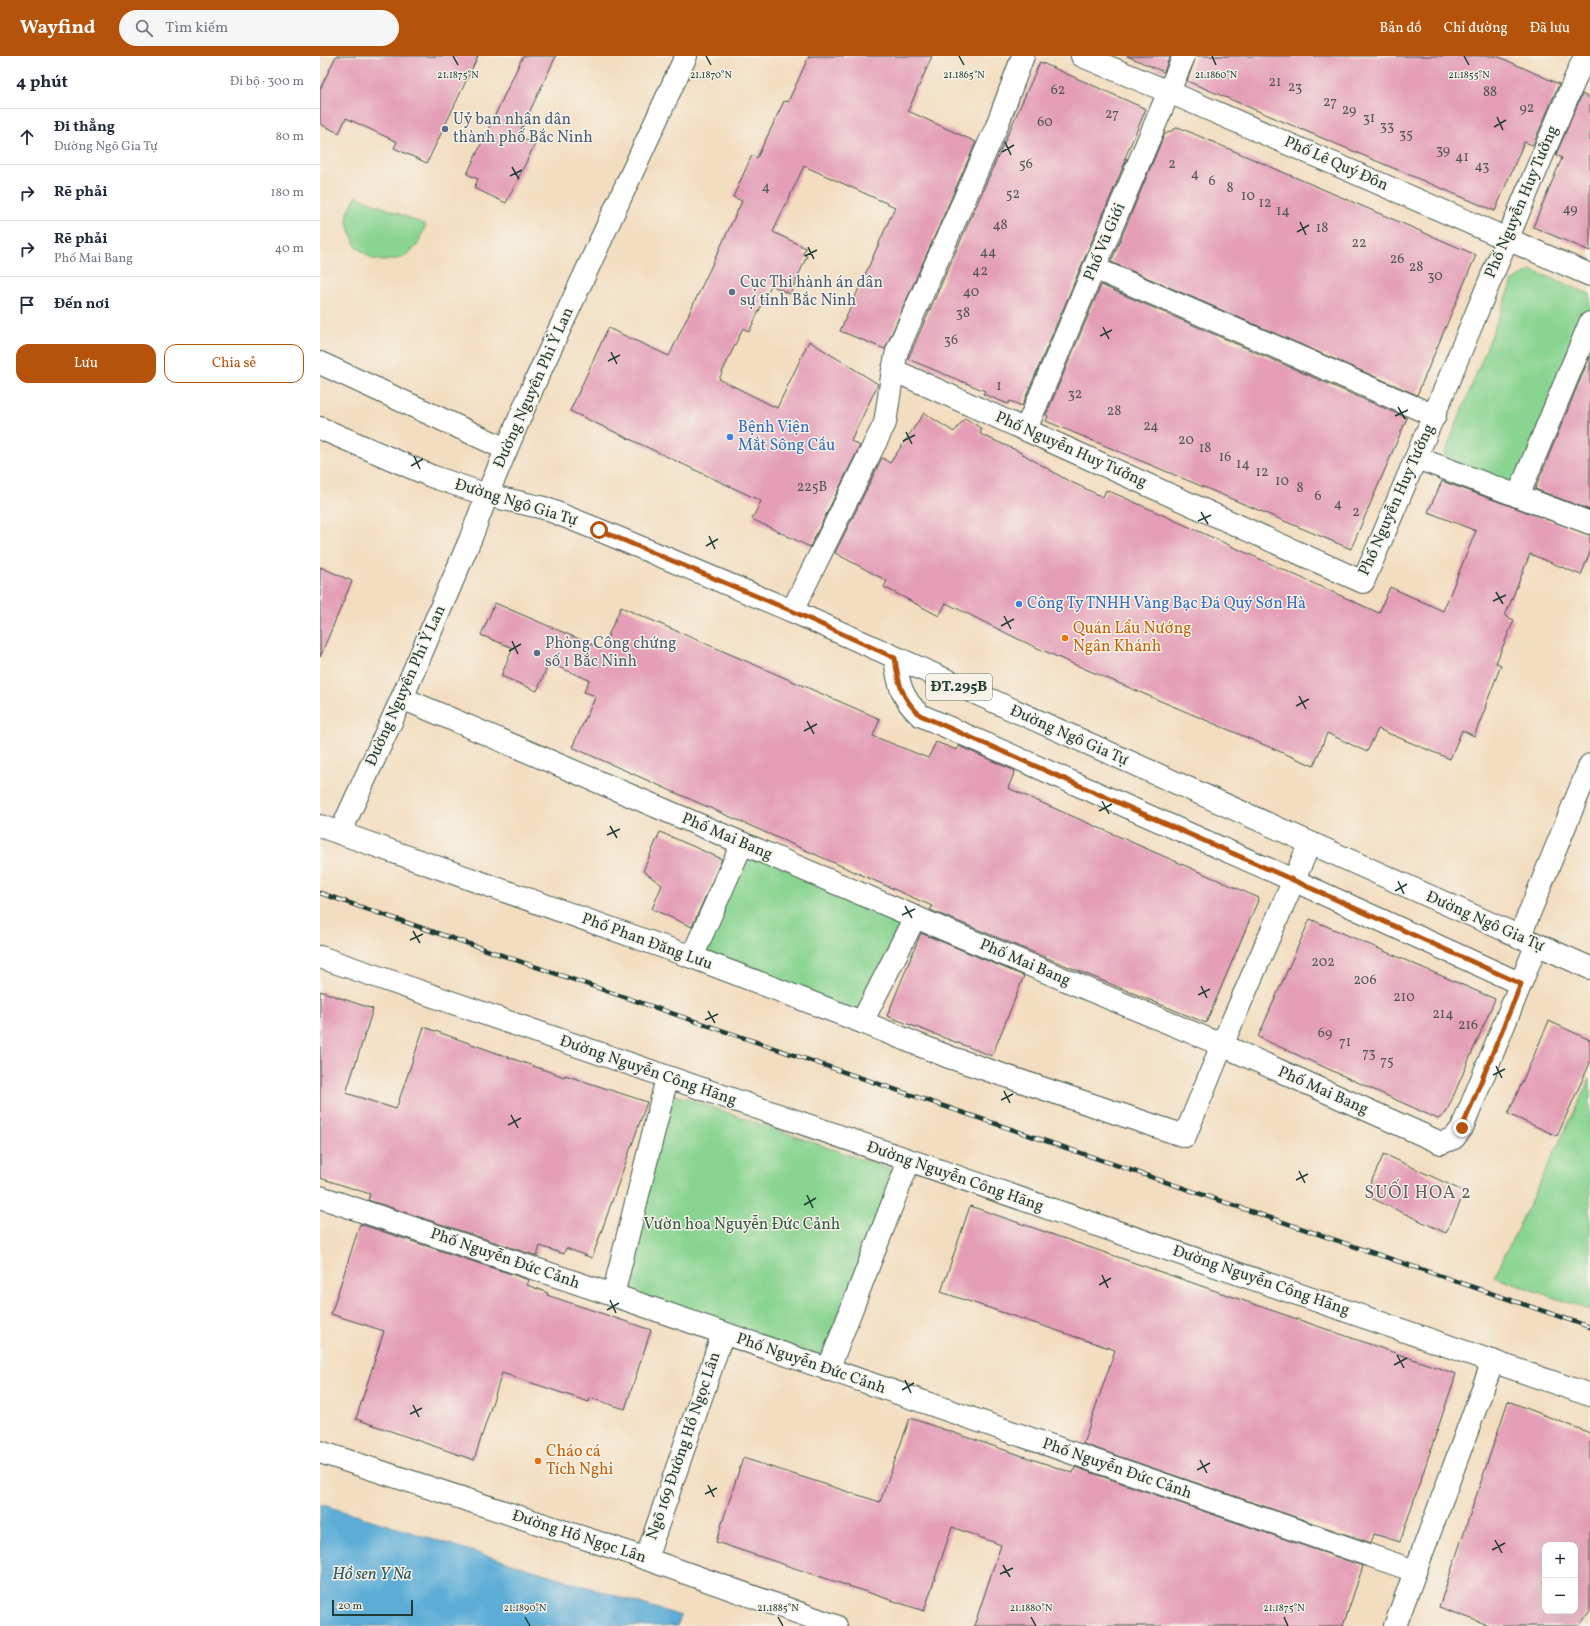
<!DOCTYPE html>
<html lang="vi">
<meta charset="utf-8">
<style>
body{margin:0;font-family:Vollkorn,serif;background:#f6f6f7;color:#1f2937}
.controls{position:absolute;right:12px;bottom:12px;display:grid;overflow:hidden;border-radius:8px;box-shadow:0 4px 16px #0002}
.controls button{width:36px;height:36px;display:grid;place-items:center;padding:0;border:0;border-bottom:1px solid #e0e1e3;background:#fff;color:#1f2937;font:20px sans-serif}
.scale{position:absolute;left:12px;bottom:10px;width:81px;box-sizing:border-box;padding-left:4px;border:2px solid #1f3d34;border-top:0;font-size:11px;line-height:14px;white-space:nowrap;color:#1f3d34;-webkit-text-stroke:3px #f7f3e8;paint-order:stroke}
.stop{position:absolute;width:12px;height:12px;margin:-9px;border:3px solid #b45309;border-radius:50%;background:#fff}
.stop.end{background:#b45309;border-color:#fff;box-shadow:0 1px 4px #0008}
.list{margin:0;padding:0;list-style:none}
h2{display:flex;justify-content:space-between;align-items:center;height:52px;margin:0;padding:0 16px;font-size:17px}
h2 small{font-size:13px;font-weight:400;color:#747a83}
.list li{display:grid;grid-template-columns:26px 1fr auto;gap:12px;align-items:center;box-sizing:border-box;height:56px;padding:0 16px;border-top:1px solid #e0e1e3}
.list b{display:block;font-size:15px;white-space:nowrap}
.list p{margin:0;font-size:13px;white-space:nowrap;color:#747a83}
.list em{font-size:13px;font-style:normal;color:#747a83}
.actions{display:flex;gap:8px;padding:12px 16px}
.actions a{flex:1;padding:9px 0;border:1px solid #b45309;border-radius:12px;text-align:center;font-size:14px;color:#b45309}
.actions .main{background:#b45309;color:#fff}
.icon{flex:none;width:22px;height:22px;fill:none;stroke:currentColor;stroke-width:2;stroke-linecap:round;stroke-linejoin:round}
.map{position:relative;flex:none;width:1270px;height:1570px;overflow:hidden}
header{display:flex;align-items:center;gap:24px;box-sizing:border-box;height:56px;padding:0 20px;background:#b45309;color:#fff}
header strong{font-size:19px}
nav{display:flex;gap:22px;margin-inline-start:auto;font-size:14px}
.search{width:280px;height:36px;background:#f6f6f7;display:flex;align-items:center;gap:10px;box-sizing:border-box;padding:0 14px;border-radius:22px;color:#747a83;font-size:15px}
main{display:flex}
aside{flex:1;background:#fff}
.map>svg:first-child{display:block}
.green{fill:#89d491;stroke:#548862}
.water{fill:#5dadd7;stroke:#3e7586}
.building{fill:#e49fb7;fill-rule:evenodd}
.lines{fill:none;stroke-linecap:round;stroke-linejoin:round}
.minor-casing{stroke:#3f5549;stroke-width:24}
.tertiary-casing{stroke:#3f5549;stroke-width:24}
.primary-casing{stroke:#3f5549;stroke-width:24}
.minor{stroke:#fff;stroke-width:22}
.tertiary{stroke:#fff;stroke-width:22}
.primary{stroke:#fff;stroke-width:22}
.rail-casing{stroke:#1f3d34;stroke-width:4.5}
.rail{stroke:#f7f3e8;stroke-width:3;stroke-dasharray:9;stroke-linecap:butt}
.route{stroke:#b45309;stroke-width:5}
.ticks{fill:none;stroke:#1f3d34;stroke-width:1.5}
.service-dot{fill:#5c6f8a;stroke:#f7f3e8;stroke-width:1.5}
.shop-dot{fill:#3f7fe0;stroke:#f7f3e8;stroke-width:1.5}
.food-dot{fill:#e8710a;stroke:#f7f3e8;stroke-width:1.5}
.labels{text-anchor:middle;dominant-baseline:central;stroke-width:3;stroke-linejoin:round;paint-order:stroke}
.number-label{font-size:14px;fill:#505655}
.shield{fill:#f7f3e8;stroke:#60746a;stroke-width:1}
.shield-label{font-size:15px;font-weight:bold;fill:#1f3d34}
.service-label{font-size:16px;fill:#4e5e75;stroke:#f7f3e8;text-anchor:start}
.street-label{font-size:16px;fill:#1f3d34;stroke:#f7f3e8}
.shop-label{font-size:16px;fill:#366cbe;stroke:#f7f3e8;text-anchor:start}
.food-label{font-size:16px;fill:#c56008;stroke:#f7f3e8;text-anchor:start}
.park-label{font-size:16px;fill:#345b47;stroke:#f7f3e8}
.water-label{font-size:17px;font-style:italic;fill:#2e595d;stroke:#f7f3e8}
.quarter-label{font-size:18px;letter-spacing:1px;fill:#645f62;stroke:#f7f3e8}
.ticks-label{font-size:10px;text-anchor:middle;fill:#1f3d34;stroke:#f7f3e8;stroke-width:3;stroke-linejoin:round;paint-order:stroke}
</style>
<header>
<strong>Wayfind</strong>
<div class="search"><svg class="icon" aria-label="search" viewBox="0 0 24 24"><circle cx="10" cy="10" r="6"/><path d="M15 15l6 6"/></svg>Tìm kiếm</div>
<nav><a>Bản đồ</a><a>Chỉ đường</a><a>Đã lưu</a></nav>
</header>
<main>
<aside>
<h2>4 phút<small>Đi bộ · 300 m</small></h2>
<ul class="list">
<li><svg class="icon" aria-label="ahead" viewBox="0 0 24 24"><path d="M12 20V5M6 11l6-6 6 6"/></svg><div><b>Đi thẳng</b><p>Đường Ngô Gia Tự</p></div><em>80 m</em></li>
<li><svg class="icon" aria-label="right" viewBox="0 0 24 24"><path d="M7 20v-9h11M14 6l5 5-5 5"/></svg><div><b>Rẽ phải</b></div><em>180 m</em></li>
<li><svg class="icon" aria-label="right" viewBox="0 0 24 24"><path d="M7 20v-9h11M14 6l5 5-5 5"/></svg><div><b>Rẽ phải</b><p>Phố Mai Bang</p></div><em>40 m</em></li>
<li><svg class="icon" aria-label="arrive" viewBox="0 0 24 24"><path d="M6 21V4h12l-3 4 3 4H6"/></svg><div><b>Đến nơi</b></div></li>
</ul>
<div class="actions"><a class="main">Lưu</a><a>Chia sẻ</a></div>
</aside>
<div class="map">
<svg width="1270" height="1570" viewBox="0 0 1270 1570">
<rect width="100%" height="100%" fill="#f7f3e8"/>
<filter id="ink" filterUnits="userSpaceOnUse"><feTurbulence type="fractalNoise" baseFrequency=".025" numOctaves="2"/><feDisplacementMap in="SourceGraphic" scale="8" xChannelSelector="R" yChannelSelector="G"/><feConvolveMatrix kernelMatrix="1 2 1 2 8 2 1 2 1" color-interpolation-filters="sRGB"/></filter>
<filter id="wash" filterUnits="userSpaceOnUse"><feTurbulence type="fractalNoise" baseFrequency=".012" numOctaves="4" result="noise"/><feDisplacementMap in="SourceGraphic" scale="16" xChannelSelector="R" yChannelSelector="G"/><feGaussianBlur stdDeviation="0.9" result="paint"/><feColorMatrix in="noise" values="0 0 0 0 0 0 0 0 0 0 0 0 0 0 0 0 0 1.4 0 .05"/><feComposite in="paint" operator="in"/></filter>
<g filter="url(#wash)">
<rect width="100%" height="100%" fill="#f3ddc0"/>
<g class="green">
<path d="M36,140L106,169L97,190L82,202L63,205L53,203L36,191L27,166L28,156Z"/>
<path d="M1211,214L1270,238V255L1197,432L1121,407L1193,225Z"/>
<path d="M421,793L585,864L541,959L381,897Z"/>
<path d="M1270,1023V1254L1174,1221Z"/>
<path d="M348,1036L575,1115L503,1301L298,1236Z"/>
</g>
<path class="water" d="M0,1448L361,1560L357,1570H0Z"/>
<g id="blocks">
<g class="building">
<path d="M16,0H158L107,107L74,92L77,86L26,62L19,77L0,68V33Z"/>
<path d="M203,0H236L198,80L215,88L186,147L154,132L158,123L147,118Z"/>
<path d="M489,0H612L588,55L656,86L565,293L520,275L575,151L484,110L453,176L486,192L483,198L487,200L470,238L451,229L429,276L423,272L399,323L457,352L489,285L558,328L531,385L540,390L490,491L432,463L441,445L250,355L288,272L349,300L422,145L413,141L432,99L437,102L464,45L468,46Z"/>
<path d="M807,0H850L844,16Z"/>
<path d="M876,0H1177L1239,28L1213,89L1204,86L1175,155L867,25Z"/>
<path d="M720,6L826,53L804,104L807,102L702,350L690,345L688,348L663,338L665,335L588,303Z"/>
<path d="M1262,38L1270,42V195L1213,171L1242,102L1236,99Z"/>
<path d="M858,71L1156,199L1097,339L791,206L844,79Z"/>
<path d="M781,229L1087,362L1031,493L726,365L728,360L726,359Z"/>
<path d="M1270,300V454L1215,433Z"/>
<path d="M604,357L634,376L645,362L662,373L660,378L696,394L747,424L783,441L786,434L803,441L1059,557L1070,531L1123,555L1156,475L1108,456L1122,425L1270,479V496L1261,519L1210,498L1185,560L1194,564L1176,607L1181,609L1165,651H1166L1154,680L1142,674L1130,703L1058,673L1047,696L1007,677L994,710L744,604L698,583L626,547L619,560L564,531L567,525L515,497L562,402L570,407Z"/>
<path d="M0,511L32,525L0,601Z"/>
<path d="M175,547L282,593L301,551L560,663L553,680L608,702L616,686L637,694L639,690L695,715L688,732L939,842L886,967L610,854L612,850L252,691L276,640L264,636L269,624L229,607L217,635L181,620L193,592L161,579Z"/>
<path d="M340,776L402,803L372,871L332,853L342,829L323,815Z"/>
<path d="M990,863L1175,943L1126,1057L1118,1063L938,981Z"/>
<path d="M601,877L704,920L672,1000L567,960Z"/>
<path d="M0,935L53,953L26,1037L76,1053L104,971L244,1021L245,1019L327,1046L272,1202L246,1192L244,1198L220,1190L217,1200L48,1144L50,1138L0,1122Z"/>
<path d="M1229,965L1270,984V1007L1237,1080L1188,1058Z"/>
<path d="M1064,1098L1145,1136L1126,1177L1045,1139Z"/>
<path d="M650,1150L1136,1318L1080,1486L1054,1478L1051,1487L763,1388L795,1294L621,1236Z"/>
<path d="M40,1168L209,1224L207,1229L228,1237L227,1239L331,1274L305,1353L270,1342L269,1346L182,1317L154,1404L36,1363L64,1275L11,1258Z"/>
<path d="M1188,1345L1270,1377V1555L1259,1570H1171L1119,1551ZM1225,1489H1255V1555H1225Z"/>
<path d="M590,1362L753,1417L755,1411L1043,1510L1023,1570H654L681,1489L632,1471L604,1555L396,1486L423,1402L560,1446Z"/>
</g>
</g>
</g>
<g filter="url(#ink)">
<use href="#blocks" fill-opacity="0" stroke="#3f5549" stroke-width="1"/>
<g class="lines">
<defs>
<g id="minor">
<path d="M762,0L849,36L1270,219"/>
<path d="M774,212L1115,360"/>
<path d="M0,307L186,393"/>
<path d="M573,314L577,295L676,72L703,0"/>
<path d="M706,373L864,0"/>
<path d="M1097,402L1270,467"/>
<path d="M1198,440L1270,267"/>
<path d="M472,555L565,367L573,314L1043,526C1119,351 1189,175 1265,0"/>
<path d="M575,602C578,626 581,642 600,659L973,824L1201,928"/>
<path d="M82,642L628,875L902,989L1121,1087L1134,1082L1142,1072L1216,890"/>
<path d="M0,770L372,901L542,966L595,861"/>
<path d="M0,901L1270,1339"/>
<path d="M372,901L422,788"/>
<path d="M542,966L629,1001L865,1080L902,989L990,787"/>
<path d="M0,1141L293,1239L1095,1515"/>
<path d="M293,1239L347,1022"/>
<path d="M508,1314L589,1105"/>
<path d="M326,1503L403,1277"/>
<path d="M1075,1570L1173,1305"/>
</g>
<g id="tertiary">
<path d="M20,777L82,642L150,484L167,439L215,326L366,0"/>
<path d="M1199,882L1270,709"/>
<path d="M0,1396L298,1493L516,1570"/>
</g>
<path id="primary" d="M0,372L111,420L167,439L224,452L279,474L472,555L1270,912"/>
</defs>
<use href="#minor" class="minor-casing"/>
<use href="#tertiary" class="tertiary-casing"/>
<use href="#primary" class="primary-casing"/>
<use href="#minor" class="minor"/>
<use href="#tertiary" class="tertiary"/>
<use href="#primary" class="primary"/>
<defs>
<path id="rail" d="M0,837L1270,1271"/>
</defs>
<use href="#rail" class="rail-casing"/>
<use href="#rail" class="rail"/>
</g>
</g>
<g class="lines" filter="url(#ink)">
<path class="route" d="M279,474L472,555L575,602C578,626 581,642 600,659L973,824L1201,928L1142,1072"/>
</g>
<path class="ticks" d="M133,0L138,9M386,0L391,9M639,0L644,9M892,0L896,9M1144,0L1149,9M1177,61L1183,74M1174,71L1186,64M685,86L691,99M682,96L694,89M192,111L199,123M190,120L202,114M980,166L986,179M977,176L989,169M488,191L494,203M485,200L497,194M783,271L789,283M780,280L792,274M291,296L297,308M288,305L300,299M1078,351L1085,363M1075,360L1088,354M586,376L592,388M583,385L595,379M94,400L100,413M91,410L103,403M881,456L888,468M878,465L891,459M389,480L395,493M386,490L398,483M1176,536L1183,548M1173,545L1186,539M684,560L691,573M681,570L694,563M192,585L198,598M189,595L201,588M979,640L986,653M976,650L989,643M487,665L494,678M484,675L497,668M782,745L789,758M779,755L792,748M290,770L297,782M287,779L300,773M1078,825L1084,838M1075,835L1087,828M585,850L592,862M582,859L595,853M93,875L100,887M90,884L103,878M881,930L887,942M878,939L890,933M388,955L395,967M385,964L398,958M1176,1010L1182,1022M1173,1019L1185,1013M684,1035L690,1047M681,1044L693,1038M191,1059L198,1072M188,1069L201,1062M979,1115L985,1127M976,1124L988,1118M487,1139L493,1152M484,1149L496,1142M782,1219L788,1232M779,1229L791,1222M290,1244L296,1257M287,1254L299,1247M1077,1299L1084,1312M1074,1309L1087,1302M585,1324L591,1337M582,1334L594,1327M93,1349L99,1361M90,1358L102,1352M880,1404L887,1417M877,1414L890,1407M388,1429L394,1441M385,1438L397,1432M1175,1484L1182,1497M1172,1494L1185,1487M683,1509L690,1521M680,1518L693,1512M205,1561L210,1570M458,1561L463,1570M711,1561L716,1570M964,1561L968,1570"/>
<g class="service-dot">
<circle cx="125" cy="73" r="4"/>
<circle cx="412" cy="236" r="4"/>
<circle cx="217" cy="597" r="4"/>
</g>
<g class="shop-dot">
<circle cx="410" cy="381" r="4"/>
<circle cx="699" cy="548" r="4"/>
</g>
<g class="food-dot">
<circle cx="745" cy="582" r="4"/>
<circle cx="218" cy="1405" r="4"/>
</g>
<g class="labels">
<g class="number-label">
<text x="955" y="26">21</text>
<text x="975" y="31">23</text>
<text x="738" y="34">62</text>
<text x="1170" y="36">88</text>
<text x="1010" y="46">27</text>
<text x="1207" y="52">92</text>
<text x="1029" y="54">29</text>
<text x="792" y="58">27</text>
<text x="1049" y="62">31</text>
<text x="725" y="66">60</text>
<text x="1067" y="70">33</text>
<text x="1086" y="78">35</text>
<text x="1123" y="94">39</text>
<text x="1142" y="101">41</text>
<text x="706" y="108">56</text>
<text x="852" y="108">2</text>
<text x="1162" y="110">43</text>
<text x="875" y="118">4</text>
<text x="892" y="125">6</text>
<text x="446" y="131">4</text>
<text x="910" y="132">8</text>
<text x="693" y="138">52</text>
<text x="928" y="140">10</text>
<text x="945" y="147">12</text>
<text x="1250" y="153">49</text>
<text x="963" y="155">14</text>
<text x="680" y="169">48</text>
<text x="1002" y="172">18</text>
<text x="1039" y="187">22</text>
<text x="668" y="196">44</text>
<text x="1077" y="203">26</text>
<text x="1096" y="211">28</text>
<text x="660" y="215">42</text>
<text x="1115" y="220">30</text>
<text x="651" y="236">40</text>
<text x="643" y="257">38</text>
<text x="631" y="284">36</text>
<text x="679" y="330">1</text>
<text x="755" y="338">32</text>
<text x="794" y="355">28</text>
<text x="831" y="370">24</text>
<text x="866" y="384">20</text>
<text x="885" y="392">18</text>
<text x="905" y="401">16</text>
<text x="923" y="408">14</text>
<text x="942" y="416">12</text>
<text x="962" y="425">10</text>
<text x="492" y="431">225B</text>
<text x="980" y="432">8</text>
<text x="998" y="440">6</text>
<text x="1018" y="448">4</text>
<text x="1036" y="456">2</text>
<text x="1003" y="906">202</text>
<text x="1045" y="924">206</text>
<text x="1084" y="941">210</text>
<text x="1123" y="958">214</text>
<text x="1148" y="969">216</text>
<text x="1005" y="977">69</text>
<text x="1025" y="986">71</text>
<text x="1049" y="997">73</text>
<text x="1067" y="1005">75</text>
</g>
<rect class="shield" x="606" y="618" width="66" height="26" rx="3"/>
<g class="shield-label">
<text x="639" y="631">ĐT.295B</text>
</g>
<g class="service-label">
<text x="133" y="64">Uỷ ban nhân dân<tspan x="133" dy="18">thành phố Bắc Ninh</tspan></text>
<text x="420" y="227">Cục Thi hành án dân<tspan x="420" dy="18">sự tỉnh Bắc Ninh</tspan></text>
<text x="225" y="588">Phòng Công chứng<tspan x="225" dy="18">số 1 Bắc Ninh</tspan></text>
</g>
<g class="street-label">
<text transform="translate(1016 108) rotate(24)">Phố Lê Quý Đôn</text>
<text transform="translate(1202 146) rotate(-67)">Phố Nguyễn Huy Tưởng</text>
<text transform="translate(785 186) rotate(-67)">Phố Vũ Giới</text>
<text transform="translate(214 332) rotate(-66)">Đường Nguyên Phi Ỷ Lan</text>
<text transform="translate(751 394) rotate(24)">Phố Nguyễn Huy Tưởng</text>
<text transform="translate(1077 444) rotate(-66)">Phố Nguyễn Huy Tưởng</text>
<text transform="translate(196 447) rotate(17)">Đường Ngô Gia Tự</text>
<text transform="translate(86 630) rotate(-66)">Đường Nguyên Phi Ỷ Lan</text>
<text transform="translate(749 680) rotate(24)">Đường Ngô Gia Tự</text>
<text transform="translate(407 781) rotate(23)">Phố Mai Bang</text>
<text transform="translate(1165 866) rotate(24)">Đường Ngô Gia Tự</text>
<text transform="translate(327 886) rotate(20)">Phố Phan Đăng Lưu</text>
<text transform="translate(705 907) rotate(23)">Phố Mai Bang</text>
<text transform="translate(328 1015) rotate(19)">Đường Nguyễn Công Hãng</text>
<text transform="translate(1003 1035) rotate(24)">Phố Mai Bang</text>
<text transform="translate(635 1121) rotate(19)">Đường Nguyễn Công Hãng</text>
<text transform="translate(185 1203) rotate(19)">Phố Nguyễn Đức Cảnh</text>
<text transform="translate(941 1225) rotate(19)">Đường Nguyễn Công Hãng</text>
<text transform="translate(491 1308) rotate(19)">Phố Nguyễn Đức Cảnh</text>
<text transform="translate(364 1390) rotate(-71)">Ngõ 169 Đường Hồ Ngọc Lân</text>
<text transform="translate(797 1413) rotate(19)">Phố Nguyễn Đức Cảnh</text>
<text transform="translate(259 1481) rotate(18)">Đường Hồ Ngọc Lân</text>
</g>
<g class="shop-label">
<text x="418" y="372">Bệnh Viện<tspan x="418" dy="18">Mắt Sông Cầu</tspan></text>
<text x="707" y="548">Công Ty TNHH Vàng Bạc Đá Quý Sơn Hà</text>
</g>
<g class="food-label">
<text x="753" y="573">Quán Lẩu Nướng<tspan x="753" dy="18">Ngân Khánh</tspan></text>
<text x="226" y="1396">Cháo cá<tspan x="226" dy="18">Tích Nghi</tspan></text>
</g>
<g class="park-label">
<text x="422" y="1169">Vườn hoa Nguyễn Đức Cảnh</text>
</g>
<g class="water-label">
<text x="52" y="1518">Hồ sen Y Na</text>
</g>
<g class="quarter-label">
<text x="1098" y="1137">SUỐI HOA 2</text>
</g>
</g>
<g class="ticks-label">
<text x="138" y="22">21.1875°N</text>
<text x="391" y="22">21.1870°N</text>
<text x="644" y="22">21.1865°N</text>
<text x="896" y="22">21.1860°N</text>
<text x="1149" y="22">21.1855°N</text>
<text x="205" y="1555">21.1890°N</text>
<text x="458" y="1555">21.1885°N</text>
<text x="711" y="1555">21.1880°N</text>
<text x="964" y="1555">21.1875°N</text>
</g>
</svg>
<div class="controls">
<button>+</button>
<button>−</button>
</div>
<div class="scale">20 m</div>
<div class="stop" style="left:279px;top:474px"></div>
<div class="stop end" style="left:1142px;top:1072px"></div>
</div>
</main>
